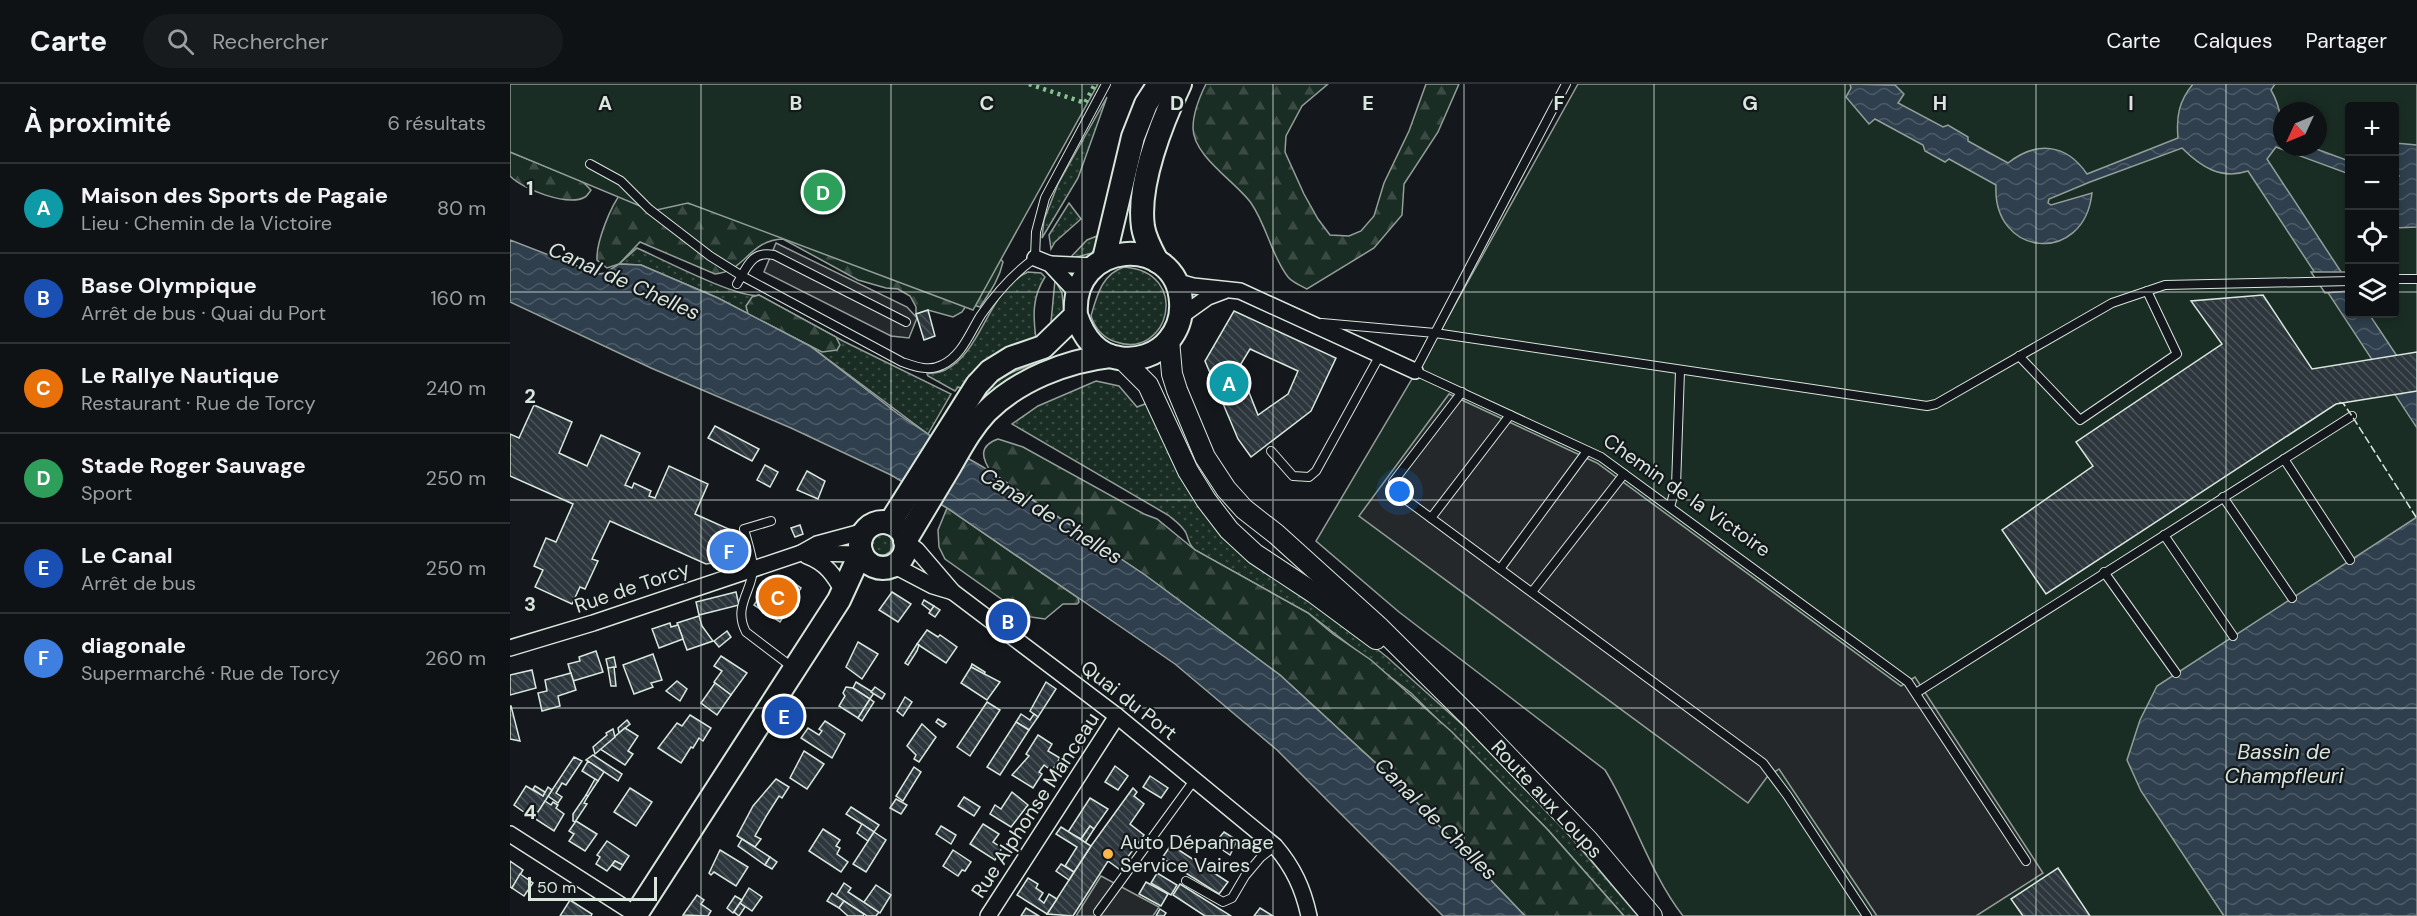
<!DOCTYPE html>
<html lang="fr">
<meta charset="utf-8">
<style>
body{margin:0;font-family:"DM Sans",sans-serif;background:#181b1e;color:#f1f3f6}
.controls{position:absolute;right:18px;top:18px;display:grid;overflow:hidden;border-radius:6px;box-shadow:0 3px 9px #0003}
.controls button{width:54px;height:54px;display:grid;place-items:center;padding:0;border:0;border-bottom:2px solid #2f3234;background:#0f1215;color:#f1f3f6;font:30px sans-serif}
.compass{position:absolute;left:1763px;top:18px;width:54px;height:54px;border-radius:50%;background:#0f1215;box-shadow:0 3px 9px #0003;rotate:226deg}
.scale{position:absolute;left:18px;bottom:15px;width:129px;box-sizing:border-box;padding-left:6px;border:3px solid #d8e6dc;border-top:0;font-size:16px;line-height:21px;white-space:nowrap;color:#d8e6dc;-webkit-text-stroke:4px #14181c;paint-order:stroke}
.you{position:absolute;left:890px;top:408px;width:21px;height:21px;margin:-15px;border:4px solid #fff;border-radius:50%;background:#1a73e8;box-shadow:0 0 0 9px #1a73e833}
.badge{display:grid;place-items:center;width:39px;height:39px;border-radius:50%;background:#ffb74d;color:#fff;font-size:20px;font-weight:700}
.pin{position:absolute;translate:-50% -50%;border:3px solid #fff;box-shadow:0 2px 6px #0006}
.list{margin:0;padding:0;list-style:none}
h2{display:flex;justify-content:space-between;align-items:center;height:78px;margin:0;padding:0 24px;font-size:26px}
h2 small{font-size:20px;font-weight:400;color:#9b9ea0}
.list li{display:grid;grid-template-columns:39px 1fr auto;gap:18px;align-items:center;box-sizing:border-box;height:90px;padding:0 24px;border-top:2px solid #2f3234}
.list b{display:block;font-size:22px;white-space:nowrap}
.list p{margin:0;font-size:20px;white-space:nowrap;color:#9b9ea0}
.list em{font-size:20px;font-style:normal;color:#9b9ea0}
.icon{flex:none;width:33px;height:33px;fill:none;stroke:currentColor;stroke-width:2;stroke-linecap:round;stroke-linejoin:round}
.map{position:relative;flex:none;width:1907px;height:832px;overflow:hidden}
header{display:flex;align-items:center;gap:36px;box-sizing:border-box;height:84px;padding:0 30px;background:#0f1215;border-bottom:2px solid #2f3234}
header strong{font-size:28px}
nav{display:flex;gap:33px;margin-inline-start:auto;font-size:21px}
.search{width:420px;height:54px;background:#181b1e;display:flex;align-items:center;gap:15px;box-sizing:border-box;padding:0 21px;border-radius:33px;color:#9b9ea0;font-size:22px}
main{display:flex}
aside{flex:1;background:#0f1215}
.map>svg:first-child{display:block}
.grass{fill:url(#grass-dots);stroke:#939e99;stroke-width:1.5}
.forest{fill:url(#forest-firs);stroke:#939e99;stroke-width:1.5}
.pitch{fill:#1a2d24;stroke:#939e99;stroke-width:1.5;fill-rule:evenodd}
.parking{fill:#24282b;stroke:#939e99;stroke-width:1.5}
.water{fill:url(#water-waves);stroke:#939e99;stroke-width:1.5}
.pier{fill:#14181c;stroke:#939e99;stroke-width:1.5}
.building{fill:url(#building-back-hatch);stroke:#d8e6dc;stroke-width:1.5;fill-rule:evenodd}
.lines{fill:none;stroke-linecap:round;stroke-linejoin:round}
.service-casing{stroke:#d8e6dc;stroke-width:10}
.minor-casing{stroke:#d8e6dc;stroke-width:18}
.tertiary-casing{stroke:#d8e6dc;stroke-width:22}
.secondary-casing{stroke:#d8e6dc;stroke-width:26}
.service{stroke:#14181c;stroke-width:8}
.minor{stroke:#14181c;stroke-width:15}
.tertiary{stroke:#14181c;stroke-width:20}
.secondary{stroke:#14181c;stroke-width:22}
.hedge{stroke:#8ac095;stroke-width:4.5;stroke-dasharray:3 4.5;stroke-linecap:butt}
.fence{stroke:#d8e6dc;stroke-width:1.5;stroke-dasharray:8 3;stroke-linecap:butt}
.grid{fill:none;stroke:#d8e6dc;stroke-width:1.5;stroke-opacity:0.55}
.poi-dot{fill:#ffb74d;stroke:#14181c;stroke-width:2}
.labels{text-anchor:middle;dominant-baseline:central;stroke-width:4.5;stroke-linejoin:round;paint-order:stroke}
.street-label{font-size:20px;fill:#d8e6dc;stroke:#14181c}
.poi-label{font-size:20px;fill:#d8e6dc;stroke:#14181c;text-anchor:start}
.water-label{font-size:21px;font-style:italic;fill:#d8e6dc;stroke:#14181c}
.grid-label{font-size:20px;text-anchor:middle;font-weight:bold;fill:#d8e6dc;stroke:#14181c;stroke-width:4.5;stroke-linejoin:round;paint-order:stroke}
</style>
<header>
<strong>Carte</strong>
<div class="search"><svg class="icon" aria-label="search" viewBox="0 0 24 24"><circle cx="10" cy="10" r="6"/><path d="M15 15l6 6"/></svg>Rechercher</div>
<nav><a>Carte</a><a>Calques</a><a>Partager</a></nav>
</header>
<main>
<aside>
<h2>À proximité<small>6 résultats</small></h2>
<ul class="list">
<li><span class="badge" style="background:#0f9aa8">A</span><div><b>Maison des Sports de Pagaie</b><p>Lieu · Chemin de la Victoire</p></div><em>80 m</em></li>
<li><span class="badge" style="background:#1a4fb4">B</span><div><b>Base Olympique</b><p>Arrêt de bus · Quai du Port</p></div><em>160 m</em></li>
<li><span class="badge" style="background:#e8710a">C</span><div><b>Le Rallye Nautique</b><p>Restaurant · Rue de Torcy</p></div><em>240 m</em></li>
<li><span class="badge" style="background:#2e9e5b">D</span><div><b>Stade Roger Sauvage</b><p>Sport</p></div><em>250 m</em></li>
<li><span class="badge" style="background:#1a4fb4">E</span><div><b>Le Canal</b><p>Arrêt de bus</p></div><em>250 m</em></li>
<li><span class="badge" style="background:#3f7fe0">F</span><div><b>diagonale</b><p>Supermarché · Rue de Torcy</p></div><em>260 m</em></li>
</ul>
</aside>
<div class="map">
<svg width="1907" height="832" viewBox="0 0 1907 832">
<defs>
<pattern id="grass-dots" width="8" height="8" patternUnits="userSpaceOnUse" patternTransform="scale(1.5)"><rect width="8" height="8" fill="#1a2d24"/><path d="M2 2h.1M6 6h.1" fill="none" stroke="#3b4b43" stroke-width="1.8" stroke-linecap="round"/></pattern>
<pattern id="forest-firs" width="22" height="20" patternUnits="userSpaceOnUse" patternTransform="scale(1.5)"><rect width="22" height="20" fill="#1a2d24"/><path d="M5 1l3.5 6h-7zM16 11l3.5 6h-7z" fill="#3b4b43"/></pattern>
<pattern id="water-waves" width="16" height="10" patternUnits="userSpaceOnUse" patternTransform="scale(1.5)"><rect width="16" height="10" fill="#2f3f4d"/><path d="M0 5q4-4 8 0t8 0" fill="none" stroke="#4c5b66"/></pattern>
<pattern id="building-back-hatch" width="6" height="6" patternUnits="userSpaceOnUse" patternTransform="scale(1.5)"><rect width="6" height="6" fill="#2c363c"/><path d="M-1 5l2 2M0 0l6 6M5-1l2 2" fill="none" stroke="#4a5358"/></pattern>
</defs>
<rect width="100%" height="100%" fill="#14181c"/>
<g class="grass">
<path d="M597,13L568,94L532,154L534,136L548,100Z"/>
<path d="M559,119L571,135L545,158L541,165L539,151Z"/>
<path d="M592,150L582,169L559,175L577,156Z"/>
<path d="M127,164C148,173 230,216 249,211L333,257L441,310L418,350L300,262L208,214L131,181L109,180Z"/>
<path d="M614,183C682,188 659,276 606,258C593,254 585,244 581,232C587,211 592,190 614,183Z"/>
<path d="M518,188L531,189L535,193C522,213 523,232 526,255L456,306L448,303L445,307L418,292L417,290C423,289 430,289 435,286C472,269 478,205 518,188Z"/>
<path d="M545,196L552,209L554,230L540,249Z"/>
<path d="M530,279L531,281L469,323L455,327C480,301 494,287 530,279Z"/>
<path d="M586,297L609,302L627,323L640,318L680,407L810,520L877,573L956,644L1053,744L1128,832H1114L1038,746L901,609L798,529L685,466C678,460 679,456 676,449C672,441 664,436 658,431L502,340L528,322Z"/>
<circle cx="372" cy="460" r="11"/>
</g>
<g class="forest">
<path d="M696,0H818L792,22L776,52L775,68L794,110L808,135L820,151L839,152L851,147L864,132L874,99L899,47L916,0H949L928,48L894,100L892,131L864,164L797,205C791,202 782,198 778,193C761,171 757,142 741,119C726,98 683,72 683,44C683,30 690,12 696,0Z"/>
<path d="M0,68L72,97L81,106C79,109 77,112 75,113C58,123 12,105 0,92Z"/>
<path d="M112,108L489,173L493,178C489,196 480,208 470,223L458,219L452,228L443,233L418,226L406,230V223L400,212L388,205L376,204L348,196L273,155C239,156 235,188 205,190L130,158L109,180L97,184L87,176C86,158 101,121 112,108Z"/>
<path d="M249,211L326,253L330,261L327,266L312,268L238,230L236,222L242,213Z"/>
<path d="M488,355L513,363L634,430L647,435L685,466L798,529L823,550L861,576L942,648L1038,746L1114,832H1015L894,705L770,591L635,491L481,388C472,374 468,362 488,355Z"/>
<path d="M437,424L568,514L569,518L567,520H553L535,535L521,533L507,526L435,475L429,463L428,446Z"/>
</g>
<g class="pitch">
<path d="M0,0H588L463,226L178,119L142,127L0,68Z"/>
<path d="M1068,0H1907V832H1173C1139,788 1124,733 1095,686L889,528L806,457L931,246ZM1840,22H1884V230H1840ZM1772,27H1808V63H1772Z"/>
</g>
<g class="parking">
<path d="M266,159L397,223L407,234L399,254L381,252L254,188Z"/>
<path d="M939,310L1087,379L1391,602L1405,593L1533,789L1466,832H1367L1269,685L1257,693L1238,719L849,432Z"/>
<path d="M591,792L649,823L643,832H566Z"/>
</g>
<g class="water">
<path d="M1340,0L1385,1L1394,10L1388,19L1433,43L1438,41L1458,53V57L1498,79C1526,57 1556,59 1577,90L1668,54C1666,32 1669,17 1683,0H1765L1761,6C1772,25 1772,43 1772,63H1801L1839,77V90L1766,63L1757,75L1839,200L1840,230H1859L1907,302V344L1738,87C1711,96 1691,83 1672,64L1580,98L1539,115L1538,119L1541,121L1582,109C1574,182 1482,173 1486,101L1439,75L1435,78L1415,67L1413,61L1365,35L1359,40L1336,13L1341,4Z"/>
<path d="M1885,59L1907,61V143L1885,144V94L1889,92L1885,87Z"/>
<path d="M0,156L88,190L95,189L109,180L131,181L208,214L300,262L388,330L433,360L473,383L635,491L770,591L894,705L1015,832H933L767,666L665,580L437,424L381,391L281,344L141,284L0,218Z"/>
<path d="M1907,433V832H1714L1631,707L1617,676L1630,636L1647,602Z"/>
</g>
<path class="pier" d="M1801,188H1835L1840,195L1839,207L1815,209Z"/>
<g class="building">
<path d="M1753,211L1802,285L1907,268V307L1826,320L1536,510L1492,446L1583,382L1566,358L1712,260L1681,217Z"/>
<path d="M418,226L425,252L414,256L406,230Z"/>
<path d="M724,227L826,274L801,327L741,373L728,355L695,277ZM740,265L788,287L778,310L748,331L729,283Z"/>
<path d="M24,321L62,338L49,369L77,382L91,351L130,369L115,401L122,404L124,399L141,407L139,412L145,414L159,382L198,400L185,430L221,446L227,454L228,461L225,468L203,479L196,480L100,437L82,475L88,477L75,505L70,503L62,520L25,503L33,486L24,482L36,454L46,458L63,420L0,392V350L9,354Z"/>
<path d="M205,342L249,365L242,377L198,354Z"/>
<path d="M255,381L268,388L260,403L247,396Z"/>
<path d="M297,387L315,397L308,415L287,406Z"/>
<path d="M290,441L293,450L285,453L281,444Z"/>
<path d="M280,496L291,504L270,538L244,521L257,501Z"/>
<path d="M226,508L229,521L189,531L186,518Z"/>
<path d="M382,508L401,520L388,538L369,526Z"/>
<path d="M414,516L424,522L421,527L412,520Z"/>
<path d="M424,522L430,526L425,533L419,529Z"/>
<path d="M189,532L192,542L203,557L177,566L167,539Z"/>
<path d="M160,539L161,543L168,541L173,555L149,564L142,545Z"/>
<path d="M417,546L428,553L430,551L447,563L436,579L407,560Z"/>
<path d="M217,547L221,553L209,563L204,557Z"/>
<path d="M348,558L368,570L352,595L336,583Z"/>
<path d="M407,560L409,561L407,567L398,581L395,579Z"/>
<path d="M86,567L93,588L63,597L58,580L70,577L69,573Z"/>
<path d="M143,570L152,596L141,599L143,603L124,610L113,581Z"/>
<path d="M211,572L237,589L221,611L204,598L212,587L204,582Z"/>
<path d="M104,573L106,583L98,584L96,575Z"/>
<path d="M462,580L475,588L474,591L461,583Z"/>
<path d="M104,583L106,602H101L98,584Z"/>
<path d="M461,583L490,598L477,616L451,599Z"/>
<path d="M22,586L26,604L0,611V591Z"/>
<path d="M61,589L66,606L48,612L50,622L32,627L28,609L37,607L35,596Z"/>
<path d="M167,597L177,605L170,617L156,607Z"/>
<path d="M346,598L364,609L360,615L343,604Z"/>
<path d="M536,598L546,605L528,633L520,627Z"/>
<path d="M205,599L221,611L207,631L191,619Z"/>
<path d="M336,603L343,604L360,615L348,634L329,622L335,612L333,609Z"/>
<path d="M365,603L375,610L372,615L361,608Z"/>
<path d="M395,613L402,618L393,632L387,627Z"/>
<path d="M360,615L364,618L352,637L348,634Z"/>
<path d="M477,618L490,626L460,672L447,663Z"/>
<path d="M0,622H1L10,657L0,655Z"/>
<path d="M511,630L520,636L524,630L528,633L519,646L506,638Z"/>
<path d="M180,631L201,644L193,657L189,654L183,664L181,663L171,679L148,664L167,639L172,642Z"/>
<path d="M428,635L436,640L433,643L426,638Z"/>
<path d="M117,636L120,640L109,649L108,644Z"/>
<path d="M315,637L335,650L322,674L291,654L298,644L309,651L312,647L309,645Z"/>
<path d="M506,638L519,646L490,691L477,683Z"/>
<path d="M412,640L426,653L409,678L404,675L406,671L397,662Z"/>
<path d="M115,644L128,652L118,667L123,670L115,681L90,665Z"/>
<path d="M103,645L105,653L85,670L83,663L97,651L96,649Z"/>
<path d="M528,651L542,660L538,667L550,674L542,687L534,681L529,688L532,690L523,704L502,691L519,672L516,670Z"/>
<path d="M294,667L314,680L297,705L280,694Z"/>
<path d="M83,671L112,690L108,697L76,676Z"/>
<path d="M64,673L72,677L56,701L52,699L46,709L52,713L48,719L38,712Z"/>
<path d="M78,677L94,688L88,697L72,687Z"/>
<path d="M605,682L618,692L608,706L595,698Z"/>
<path d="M404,683L411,688L393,717L386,712Z"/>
<path d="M640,692L658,704L651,714L633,703Z"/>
<path d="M85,695L88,697L78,712L76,711Z"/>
<path d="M266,695L279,703L272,714L269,712L257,731L245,752L251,755L245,763L227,752L243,722Z"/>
<path d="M16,702L33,712L38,703L42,706L24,735L4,721Z"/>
<path d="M25,702L35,708L33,712L23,705Z"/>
<path d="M120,704L142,718L126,742L104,728Z"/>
<path d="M623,704L627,708L624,712L634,720L620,740L634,751L609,785L598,777L563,832L537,830L581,762Z"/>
<path d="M502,708L518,721L501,743L480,730L485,721L491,725Z"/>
<path d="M76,711L78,712L74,719L77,720L65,738L63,737V730Z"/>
<path d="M454,713L470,723L464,732L448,722Z"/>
<path d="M580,714L598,725L584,745L580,742L571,755L558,748Z"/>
<path d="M386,715L397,721L391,730L380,724Z"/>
<path d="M35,717L41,721L43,718L48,721L46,724L54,730L44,747L24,734Z"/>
<path d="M341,723L369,741L364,748L336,730Z"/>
<path d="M66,737L87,750L75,767L59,757L64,750L59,747Z"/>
<path d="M352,740L364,748L358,757L347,749Z"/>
<path d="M473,740L489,750L483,758L492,764L485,776L460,760Z"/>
<path d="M431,742L446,751L441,760L426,750Z"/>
<path d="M580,742L584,745L575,759L571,755Z"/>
<path d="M551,743L581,762L564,788L555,782L567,763L546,750Z"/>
<path d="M313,745L330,756L326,762L330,764L327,770L338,778L331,788L299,767Z"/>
<path d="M364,748L376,756L356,788L343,780Z"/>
<path d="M714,748L725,755L724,757L726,759L720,771L704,760Z"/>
<path d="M232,755L260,773L255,781L228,762Z"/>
<path d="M97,757L119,772L113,781L105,777L97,787L86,780L90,773L87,771Z"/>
<path d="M661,761L718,798L709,810L652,774Z"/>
<path d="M210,766L238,783L226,802L204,788L201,791L199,789Z"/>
<path d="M443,766L461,778L455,787L452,786L448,792L433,782Z"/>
<path d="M260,773L267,778L262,785L255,781Z"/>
<path d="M0,777L13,786L2,804L0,803Z"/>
<path d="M105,777L113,781L110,786L102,781Z"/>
<path d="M551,780L564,788L559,796L546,787Z"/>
<path d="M1548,784L1580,832H1513L1501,815Z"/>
<path d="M647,789L667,801L661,811L641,799Z"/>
<path d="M10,790L23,799L14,812L2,804Z"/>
<path d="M518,794L528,800L526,804L533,809L529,815L534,819L539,810L547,815L537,830L507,811Z"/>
<path d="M636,798L658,810L651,822L629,810Z"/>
<path d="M334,799L341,804L338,808L369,828L366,832H357L326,812Z"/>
<path d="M670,800L721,832H695L663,811Z"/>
<path d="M366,801L381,811L370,829L354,818Z"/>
<path d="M239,804L252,813L242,827L230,819Z"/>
<path d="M322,809L334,817L329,824L317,817Z"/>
<path d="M187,811L194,816L191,820L201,827L198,832L173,831Z"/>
<path d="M225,812L232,816L223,829L217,824Z"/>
<path d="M60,816L82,830L81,832H50Z"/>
<path d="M334,817L354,830L353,832H338L329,824Z"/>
<path d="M230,819L235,823L229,832L224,828Z"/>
<path d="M516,824L529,832H511Z"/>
<path d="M750,824L763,832H744Z"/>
<path d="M650,825L656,829L654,832H646Z"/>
</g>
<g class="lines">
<defs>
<g id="service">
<path d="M1056,0L905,287L1091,373L1398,598L1516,777"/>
<path d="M80,80L111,97L139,125L200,172L232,192L392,278C404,282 419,288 432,281C452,272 460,248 471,231C487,208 503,190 525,174L526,148L535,114L596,0"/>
<path d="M1884,195H1907"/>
<path d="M227,200C237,183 242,166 264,171L396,238"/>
<path d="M812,239L925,249L1417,322L1426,320L1602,219L1655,201L1840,197"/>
<path d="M1509,272L1570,336L1667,270L1637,207"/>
<path d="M952,308L883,398V403L887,409L1253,679L1277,711L1357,832"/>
<path d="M761,367L783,392L799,393L806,387L870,271"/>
<path d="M1774,375L1840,476"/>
<path d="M1713,413L1782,514"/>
<path d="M1160,423L1166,402L1170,287"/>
<path d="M921,434L1000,331"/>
<path d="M261,437L234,445C237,457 242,470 243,483C244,505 222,522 236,548L282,583"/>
<path d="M1654,451L1723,552"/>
<path d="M990,485L1077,367"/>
<path d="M1594,488L1666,589"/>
<path d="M1022,508L1114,390"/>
<path d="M1406,609L1842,332"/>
<path d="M676,797L713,818L722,814L735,792L751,773L765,762"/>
<path d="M588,828L685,695"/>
</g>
<g id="minor">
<path d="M525,174L540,180L567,209"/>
<path d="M540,180L584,182"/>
<path d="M665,197L683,202L730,207L905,287"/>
<path d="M670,233L698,213L714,207"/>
<path d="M395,457L407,466L443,508L607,632L765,762C783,783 793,804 799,832"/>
<path d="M291,469L352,470"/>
<path d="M297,472C316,479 324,491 334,509"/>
<path d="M383,481L423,502L443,508"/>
<path d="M0,564L83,539L291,469L307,460L355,447"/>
<path d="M0,750L128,832"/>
<path d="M478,832L607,632"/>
</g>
<g id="tertiary">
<path d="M659,256L662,290L667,306L695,373L716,405L734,425L766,450L870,544L964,637L1078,756L1142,832"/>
<path d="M612,275L638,301L678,387L696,416L719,446L745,470L804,509L866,555"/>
</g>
<g id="secondary">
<path d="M594,175L623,53L636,20L649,0"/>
<path d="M647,177C641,166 635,155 633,143C627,100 652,38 670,0"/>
<circle cx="373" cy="461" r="23"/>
<path d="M380,439L467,301L480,287L501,274L533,263L566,231C560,155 667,149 671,218C672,232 668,245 659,256C647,271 627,277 609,274C586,271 573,252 566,231"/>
<path d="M395,457C410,432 425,407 440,382C451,363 461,344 476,328C508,296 556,277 600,272"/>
<path d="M125,832L329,516L346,479L352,470"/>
</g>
</defs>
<use href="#service" class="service-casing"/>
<use href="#minor" class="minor-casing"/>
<use href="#tertiary" class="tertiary-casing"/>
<use href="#secondary" class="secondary-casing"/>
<use href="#service" class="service"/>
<use href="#minor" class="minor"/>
<use href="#tertiary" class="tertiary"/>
<use href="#secondary" class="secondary"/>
<path class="hedge" d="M519,0L575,19L585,0"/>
<path class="fence" d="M1829,319H1833L1842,332L1906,433"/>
</g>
<path class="grid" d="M191,0V832M381,0V832M572,0V832M763,0V832M954,0V832M1144,0V832M1335,0V832M1526,0V832M1716,0V832M0,208H1840M1884,208H1907M0,416H1907M0,624H1907"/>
<circle class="poi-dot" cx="598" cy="770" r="6"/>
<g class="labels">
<g class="street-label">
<text transform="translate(1177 411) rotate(35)">Chemin de la Victoire</text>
<text transform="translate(122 503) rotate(-19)">Rue de Torcy</text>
<text transform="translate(619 616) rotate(38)">Quai du Port</text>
<text transform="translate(1037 715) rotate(47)">Route aux Loups</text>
<text transform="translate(525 721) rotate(-57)">Rue Alphonse Manceau</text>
</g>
<g class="poi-label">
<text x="610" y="758">Auto Dépannage<tspan x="610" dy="23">Service Vaires</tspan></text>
</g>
<g class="water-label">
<text transform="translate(114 197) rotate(24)">Canal de Chelles</text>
<text transform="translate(541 432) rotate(32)">Canal de Chelles</text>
<text x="1774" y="668">Bassin de<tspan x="1774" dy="24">Champfleuri</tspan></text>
<text transform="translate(926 735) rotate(45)">Canal de Chelles</text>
</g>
</g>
<g class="grid-label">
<text x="95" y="26">A</text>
<text x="286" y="26">B</text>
<text x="477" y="26">C</text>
<text x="667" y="26">D</text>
<text x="858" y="26">E</text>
<text x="1049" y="26">F</text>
<text x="1240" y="26">G</text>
<text x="1430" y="26">H</text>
<text x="1621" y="26">I</text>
<text x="20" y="111">1</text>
<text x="20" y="319">2</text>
<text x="20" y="527">3</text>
<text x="20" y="735">4</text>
</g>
</svg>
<div class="controls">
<button>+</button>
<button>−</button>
<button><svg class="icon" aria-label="locate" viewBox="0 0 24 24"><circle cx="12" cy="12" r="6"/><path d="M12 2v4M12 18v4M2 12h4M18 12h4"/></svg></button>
<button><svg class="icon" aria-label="layers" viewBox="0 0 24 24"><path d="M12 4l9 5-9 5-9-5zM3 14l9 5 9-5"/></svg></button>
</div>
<svg class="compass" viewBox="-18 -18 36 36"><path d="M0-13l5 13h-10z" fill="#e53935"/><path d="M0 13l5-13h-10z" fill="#9b9ea0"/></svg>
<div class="scale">50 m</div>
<div class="you"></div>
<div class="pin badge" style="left:719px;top:299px;background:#0f9aa8">A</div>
<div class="pin badge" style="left:498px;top:537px;background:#1a4fb4">B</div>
<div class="pin badge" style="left:268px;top:513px;background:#e8710a">C</div>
<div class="pin badge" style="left:313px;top:108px;background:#2e9e5b">D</div>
<div class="pin badge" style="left:274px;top:632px;background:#1a4fb4">E</div>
<div class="pin badge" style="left:219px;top:467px;background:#3f7fe0">F</div>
</div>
</main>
